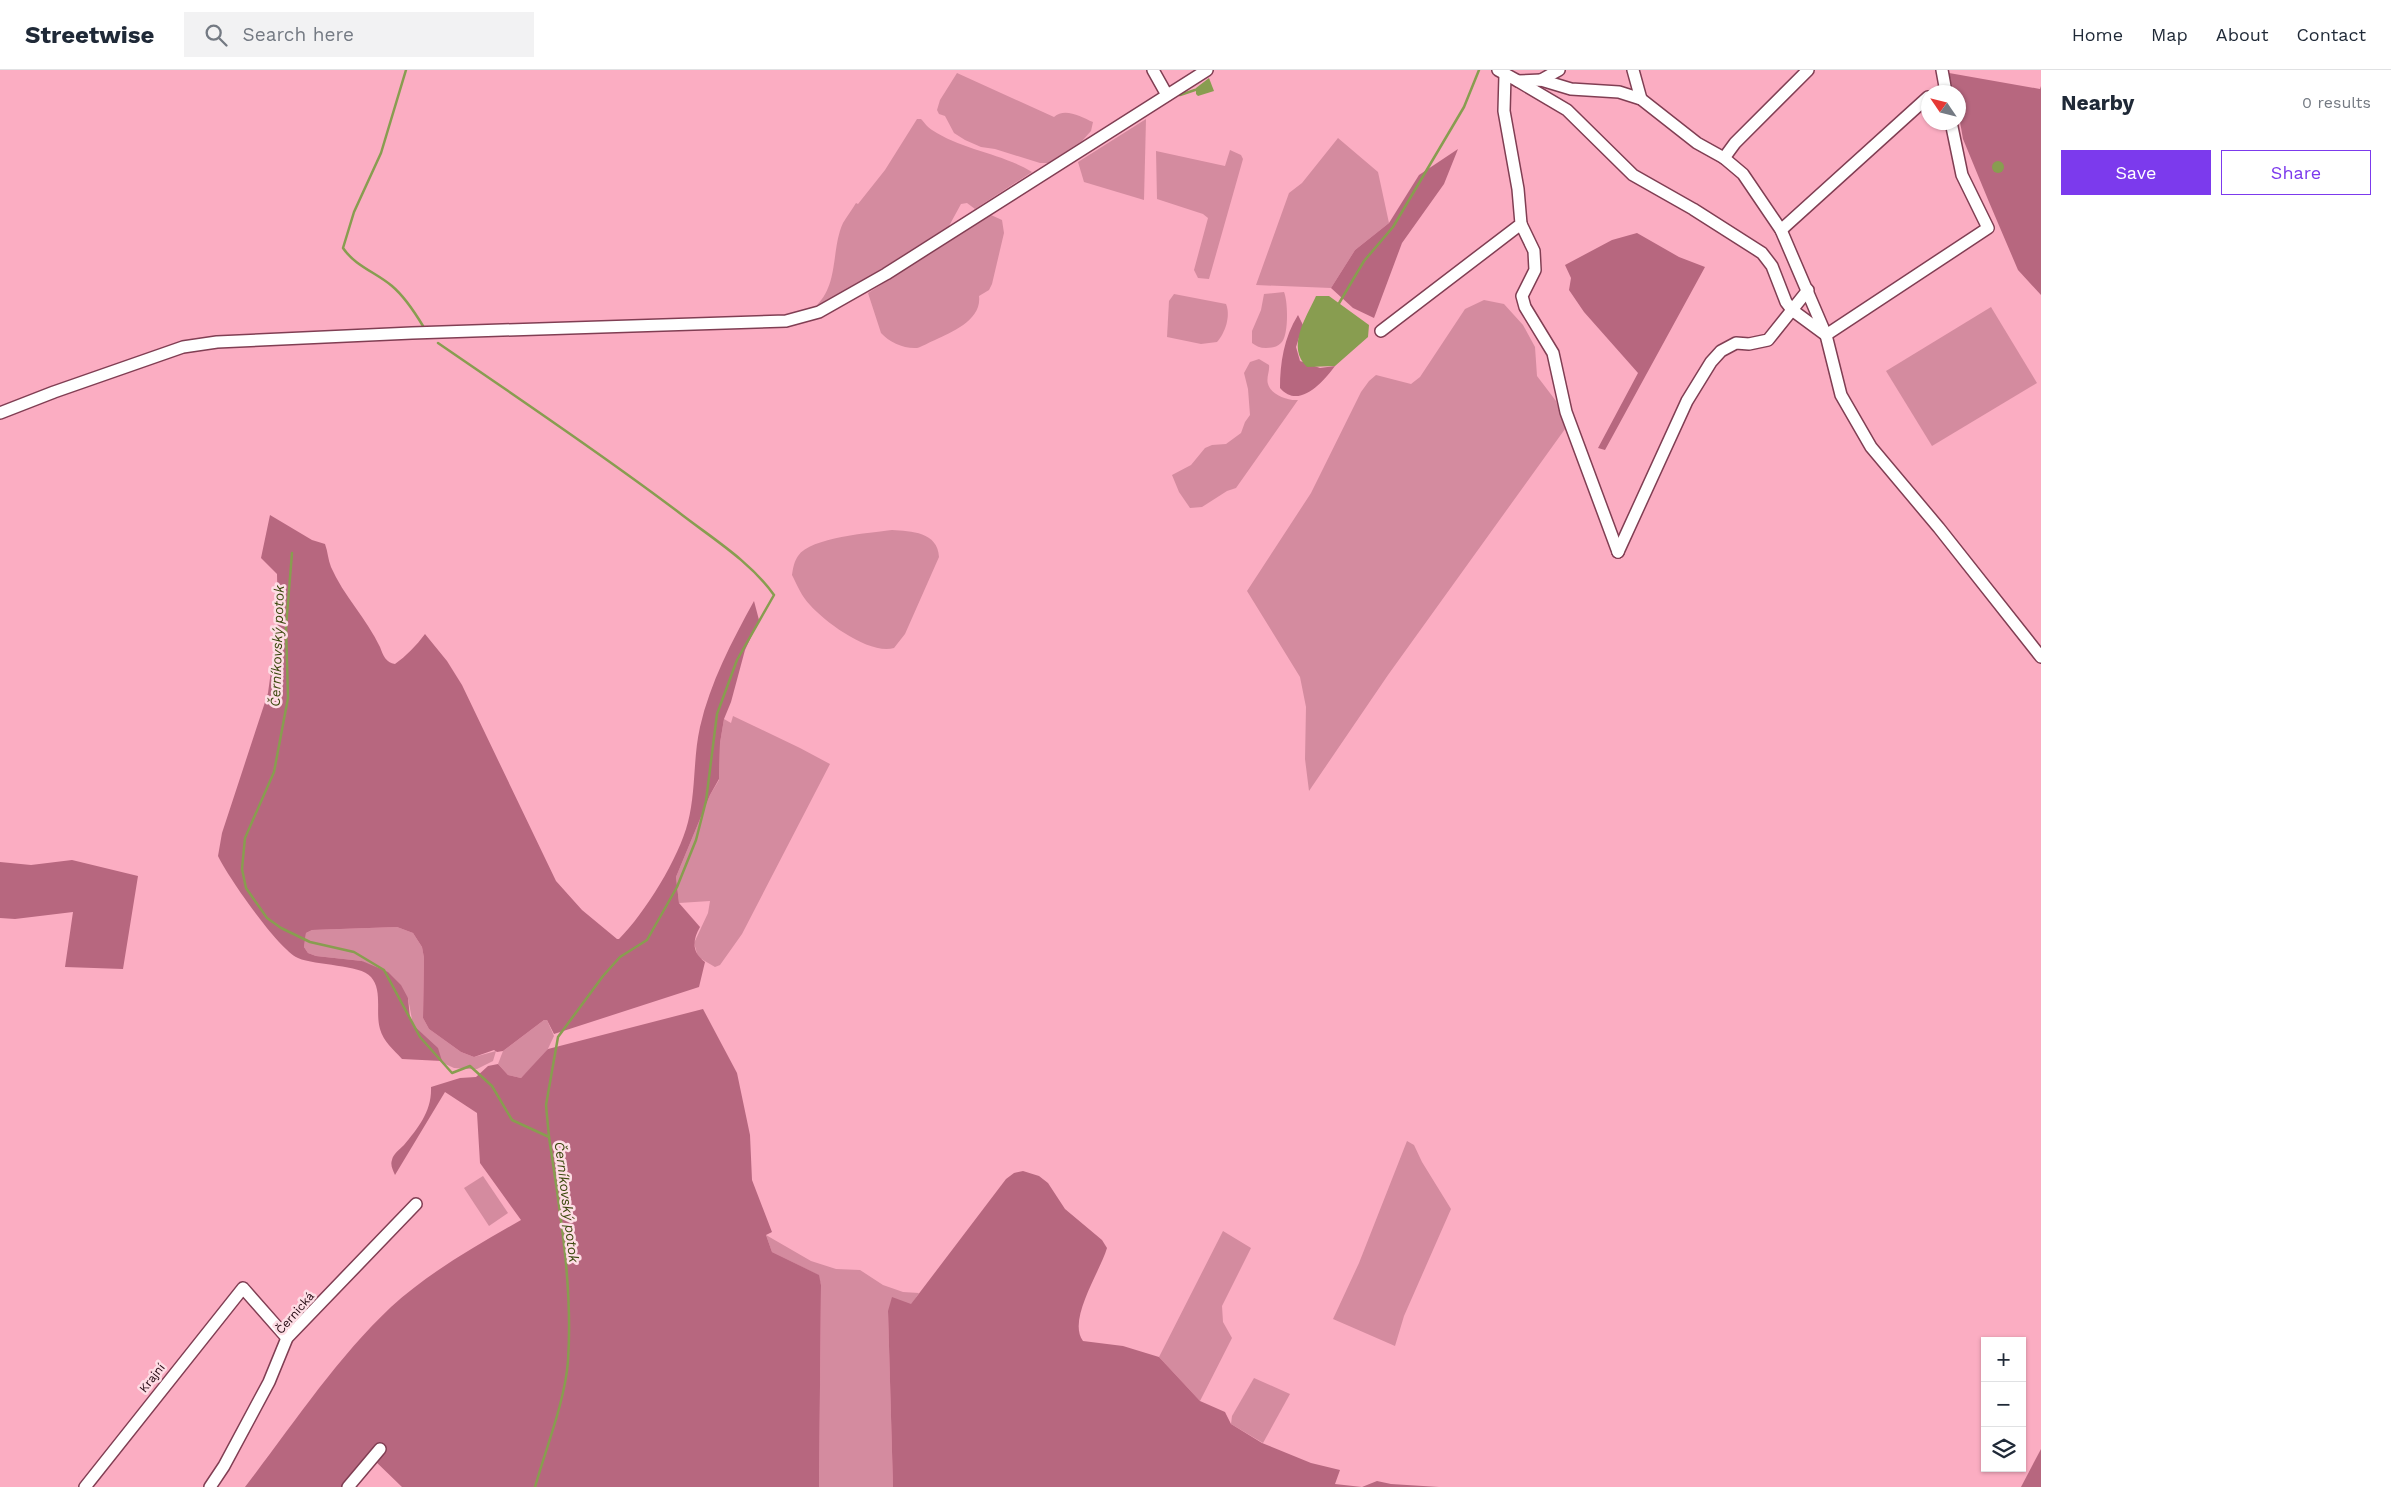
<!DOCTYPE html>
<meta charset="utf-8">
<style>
body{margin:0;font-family:"Work Sans",sans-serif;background:#f2f2f3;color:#1f2937}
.controls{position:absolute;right:15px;bottom:15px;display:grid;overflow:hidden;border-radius:0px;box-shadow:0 1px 4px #0004}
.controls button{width:45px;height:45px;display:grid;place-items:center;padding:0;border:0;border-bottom:1px solid #e0e1e3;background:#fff;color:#1f2937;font:25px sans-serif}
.compass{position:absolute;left:1921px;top:15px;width:45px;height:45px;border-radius:50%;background:#fff;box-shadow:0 1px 4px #0004;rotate:305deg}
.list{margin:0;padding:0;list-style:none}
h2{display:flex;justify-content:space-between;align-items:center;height:65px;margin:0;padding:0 20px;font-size:21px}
h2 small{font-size:16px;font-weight:400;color:#747a83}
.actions{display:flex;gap:10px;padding:15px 20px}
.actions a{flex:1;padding:11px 0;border:1px solid #7c3aed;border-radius:0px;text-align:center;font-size:18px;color:#7c3aed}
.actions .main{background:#7c3aed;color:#fff}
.icon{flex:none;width:28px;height:28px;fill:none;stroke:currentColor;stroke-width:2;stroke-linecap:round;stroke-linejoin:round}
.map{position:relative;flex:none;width:2041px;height:1417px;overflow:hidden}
header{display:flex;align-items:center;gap:30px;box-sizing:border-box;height:70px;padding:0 25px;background:#fff;border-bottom:1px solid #e0e1e3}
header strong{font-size:24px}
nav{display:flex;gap:28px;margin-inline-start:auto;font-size:18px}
.search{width:350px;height:45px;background:#f2f2f3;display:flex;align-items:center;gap:12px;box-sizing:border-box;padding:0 18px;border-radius:0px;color:#747a83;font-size:19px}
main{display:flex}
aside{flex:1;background:#fff}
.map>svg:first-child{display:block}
.green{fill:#d48b9f}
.forest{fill:#b7677f}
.water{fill:#889d50}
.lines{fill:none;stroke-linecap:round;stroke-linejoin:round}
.stream{stroke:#889d50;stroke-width:2.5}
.minor-casing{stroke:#803e53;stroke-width:14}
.minor{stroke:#fff;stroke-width:11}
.labels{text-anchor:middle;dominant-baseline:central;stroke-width:5;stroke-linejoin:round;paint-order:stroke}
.street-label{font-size:12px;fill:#250a13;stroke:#fedde5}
.water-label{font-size:14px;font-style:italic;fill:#3b480d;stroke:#fedde5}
</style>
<header>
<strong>Streetwise</strong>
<div class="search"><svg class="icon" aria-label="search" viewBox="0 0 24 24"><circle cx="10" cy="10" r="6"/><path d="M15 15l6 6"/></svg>Search here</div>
<nav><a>Home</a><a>Map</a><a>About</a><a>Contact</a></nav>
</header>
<main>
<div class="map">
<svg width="2041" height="1417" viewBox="0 0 2041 1417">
<rect width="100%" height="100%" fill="#fbadc2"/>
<g class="green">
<path d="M957,3L1054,47C1065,37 1081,47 1093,52L1091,61L1082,71L1048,93H1040L995,79L981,77L965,70L954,63L945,46L939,44L937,40L940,30Z"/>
<path d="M917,49H921C925,53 927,57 932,60C962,80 1001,83 1032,102L975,139L967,133L961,134L949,156L829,232L817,235C839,213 831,179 843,153C847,146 852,140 856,133L858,134L885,100Z"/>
<path d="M1146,49L1144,130L1084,112L1078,92Z"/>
<path d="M1338,68L1378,102L1389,153L1355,180L1331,218L1256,215L1289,123L1302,113Z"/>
<path d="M1230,80L1241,85L1243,89L1209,209L1198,208L1194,200L1208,148L1203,144L1157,129L1156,81L1225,96Z"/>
<path d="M991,145L1002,150L1004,163L992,214L989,220L979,226C982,250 952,262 935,270C929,272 922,277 917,278C904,279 889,272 881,263L868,223Z"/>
<path d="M1284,222C1288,231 1289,266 1281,273C1277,277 1272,278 1266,278C1260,278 1256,276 1252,273V261L1261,240L1264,224Z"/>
<path d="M1174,224L1226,234C1231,246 1225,263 1217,272L1201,274L1167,267L1169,231Z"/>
<path d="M1484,230L1504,234L1523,255L1535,277L1537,306L1556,331L1565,359L1388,605L1309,721L1305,689L1306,637L1300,607L1247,521L1311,423L1361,322L1369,311L1376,305L1411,314L1420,307L1465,239Z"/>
<path d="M1991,237L2037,313L1932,376L1886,301Z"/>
<path d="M1259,289L1269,295C1270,301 1266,308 1268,314C1271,325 1288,331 1298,330L1236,418L1227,421L1202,437L1190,438L1179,422L1172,405L1191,395L1205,378L1212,375L1226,374L1241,363L1245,352L1250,345L1248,319L1244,303L1250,292Z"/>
<path d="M892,460C911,461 938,462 939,487L905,564L894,578C870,585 826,553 810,535C802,527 797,515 792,505C793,498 794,492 798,486C811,467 870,463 892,460Z"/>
<path d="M733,646L800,678L830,694L742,864L720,895L715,897L698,887L694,873L708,843L710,831L679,833L676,807L710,725L719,710L720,673L724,649L731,653Z"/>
<path d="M397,857L413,863L422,877L424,888L423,948L429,959L461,982L474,987L496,981L493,991L477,999H468L454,998L443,993L413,955L408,928L362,891L316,886L308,883L304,877L306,863L312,860Z"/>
<path d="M544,950H547L554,966L546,983L521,1008L508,1005L498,994L503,981Z"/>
<path d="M1407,1071L1414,1075L1422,1092L1451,1139L1404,1246L1395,1276L1333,1249L1359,1193Z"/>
<path d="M483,1106L508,1143L489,1156L464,1118Z"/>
<path d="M1223,1161L1251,1178L1222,1236L1223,1252L1232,1268L1200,1331L1159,1287Z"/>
<path d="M766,1165L811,1191L836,1199L860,1200L883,1215L903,1222L919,1223L911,1235L888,1241L893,1417H819L821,1215L818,1205L772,1182Z"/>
<path d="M1254,1308L1290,1324L1263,1373L1231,1354L1232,1346Z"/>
</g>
<g class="forest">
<path d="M1949,3L2040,19L2041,16V225L2018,200L1989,132L1963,69L1959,46L1958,22H1953Z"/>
<path d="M1458,79L1444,114L1402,173L1374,248L1353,238L1331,218L1355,180L1389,153L1419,105Z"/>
<path d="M1637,163L1679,187L1705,197L1605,380L1598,378L1638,303L1584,242L1569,220L1571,208L1565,195L1612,170Z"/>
<path d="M1298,245L1303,255L1296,277L1300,291L1320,298L1335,296C1323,312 1299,340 1280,318C1280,293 1284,267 1298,245Z"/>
<path d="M270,445L312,470L325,474C328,482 328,490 331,497C343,525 367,549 380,577C383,585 386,593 395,594C406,586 416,576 425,564L447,591L462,615L556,811L582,840L617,869H619C645,843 679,788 688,752C696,721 693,688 700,657C710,613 732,571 754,531L759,550L745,580L731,632L724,649L720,673L719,709L710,725L676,807L679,833L700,857C692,871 692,882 705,892L699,917L554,964L547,950H544L503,981L497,982L494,980L474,987L461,982L429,959L423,948L424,888L422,877L413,863L397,857L312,860L306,863L304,877L308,883L316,886L362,891L388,902L401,915L408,928L410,948L413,955L438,978L442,991L402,989C394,980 383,971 380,959C375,942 383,921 371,907C360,894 316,896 298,888C278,879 228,807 218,786L222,763L268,623L278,550L277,504L261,488Z"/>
<path d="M72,790L138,806L123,899L65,897L73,842L15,849L0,848V792L31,795Z"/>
<path d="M703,939L737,1003L750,1065L752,1110L772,1162L766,1165L772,1182L819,1205L821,1215L819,1417H402L371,1387L344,1417H245C292,1356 335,1290 391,1237C428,1203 477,1175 521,1150L480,1093L477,1043L445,1022L395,1105C393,1100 390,1095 392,1090C393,1084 400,1079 404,1075C418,1058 432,1041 431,1017L460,1008L476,1007L488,996L498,994L508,1005L521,1008L548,979Z"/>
<path d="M1023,1101L1039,1106L1048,1113L1065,1139L1102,1170L1107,1178C1100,1202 1067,1250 1083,1271L1123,1276L1159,1287L1200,1331L1225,1342L1231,1354L1262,1373L1311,1393L1340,1400L1335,1414L1362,1417L1377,1411L1391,1414L1439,1417H893L888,1241L892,1227L911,1234L1006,1109L1014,1103Z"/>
<path d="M2041,1379V1417H2021Z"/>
</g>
<g class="water">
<path d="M1209,8L1214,21L1198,26L1196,24V18Z"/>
<circle cx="1998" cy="97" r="6"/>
<path d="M1316,226H1329L1369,255L1368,267L1335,296L1307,297C1286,277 1306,248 1316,226Z"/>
</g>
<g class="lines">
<g class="stream">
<path d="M406,0L381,83L354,142L343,178C355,196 377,203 392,216C405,227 414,241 423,256"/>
<path d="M1180,25L1198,19"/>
<path d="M1338,235L1364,191L1393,157L1464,37L1479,0"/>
<path d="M438,273C518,328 599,382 677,441C710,467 749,490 774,525L737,590L717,644L706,731L696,770L677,817L647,870L620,887L603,906L558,967L546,1035L549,1067"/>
<path d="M292,483L286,557L288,628L274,702L245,768L242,799L246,818L267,848L281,858L310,872L354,882L384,900L420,967L452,1003L470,996L492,1016L512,1050L549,1067C560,1141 573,1216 568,1291C565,1331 546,1378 535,1417"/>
</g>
<defs>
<g id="minor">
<path d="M1153,0L1167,25"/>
<path d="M1498,0L1518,11L1541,10L1571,19L1619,22L1641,29L1697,73L1724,88L1743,104L1781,160L1826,265L1841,325L1871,377L1939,458L2041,587"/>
<path d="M1633,0L1641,29"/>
<path d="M1942,0L1946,22"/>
<path d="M1541,10L1559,0"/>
<path d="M1518,11L1567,40L1633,105L1693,139L1762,183L1772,196L1786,232L1792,240L1826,265L1988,158L1962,105L1951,52"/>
<path d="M1724,88L1735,73L1808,0"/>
<path d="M1521,154L1534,181L1535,200L1522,226L1525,237L1553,283L1566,342L1618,482"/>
<path d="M1781,160L1928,27"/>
<path d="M1381,261L1521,154L1518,119L1504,41L1505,5"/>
<path d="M0,343L54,322L183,277L217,272L412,263L786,251L819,242L886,204L1207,0"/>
<path d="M1618,482L1687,331L1711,292L1721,281L1736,273L1749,274L1768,270L1808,220"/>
<path d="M85,1417L243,1218L287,1268"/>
<path d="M210,1417L224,1396L269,1312L287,1268L416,1134"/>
<path d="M348,1417L380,1379"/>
</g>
</defs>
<use href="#minor" class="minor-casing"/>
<use href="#minor" class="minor"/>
</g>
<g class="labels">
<g class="street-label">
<text transform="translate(295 1243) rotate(-49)">Černická</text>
<text transform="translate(152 1308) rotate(-52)">Krajní</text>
</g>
<g class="water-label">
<text transform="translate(277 576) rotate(-88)">Černíkovský potok</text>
<text transform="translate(567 1132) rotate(83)">Černíkovský potok</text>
</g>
</g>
</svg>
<div class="controls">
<button>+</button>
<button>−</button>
<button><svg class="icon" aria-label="layers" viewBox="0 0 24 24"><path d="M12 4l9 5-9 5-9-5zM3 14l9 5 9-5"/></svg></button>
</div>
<svg class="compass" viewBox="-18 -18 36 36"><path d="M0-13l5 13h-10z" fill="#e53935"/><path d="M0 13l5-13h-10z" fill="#747a83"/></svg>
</div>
<aside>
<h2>Nearby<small>0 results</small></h2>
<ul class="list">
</ul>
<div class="actions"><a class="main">Save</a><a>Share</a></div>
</aside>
</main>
